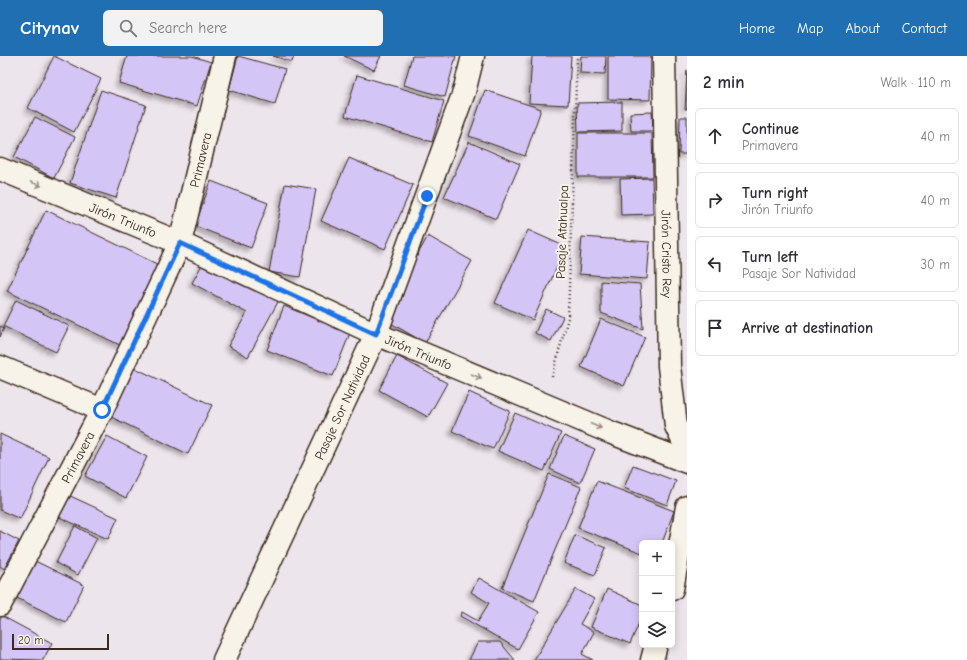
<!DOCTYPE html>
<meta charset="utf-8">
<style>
body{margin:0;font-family:"Comic Neue",sans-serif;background:#f2f2f3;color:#2b2b33}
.controls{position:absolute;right:12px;bottom:12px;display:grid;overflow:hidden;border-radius:6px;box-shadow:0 2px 10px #0003}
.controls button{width:36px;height:36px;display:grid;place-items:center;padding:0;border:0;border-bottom:1px solid #e1e1e2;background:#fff;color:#2b2b33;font:20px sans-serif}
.scale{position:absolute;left:12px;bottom:10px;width:97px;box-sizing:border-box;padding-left:4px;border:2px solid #3b2a1e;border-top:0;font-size:11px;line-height:14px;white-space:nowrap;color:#3b2a1e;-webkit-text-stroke:3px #f7f3e8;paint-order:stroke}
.stop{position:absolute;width:12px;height:12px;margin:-9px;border:3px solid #1a73e8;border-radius:50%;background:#fff}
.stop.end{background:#1a73e8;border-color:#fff;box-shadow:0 1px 4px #0008}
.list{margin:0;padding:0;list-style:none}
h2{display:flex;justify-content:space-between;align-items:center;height:52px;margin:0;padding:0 16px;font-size:17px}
h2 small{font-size:13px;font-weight:400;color:#7c7c81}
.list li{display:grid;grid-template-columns:26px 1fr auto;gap:12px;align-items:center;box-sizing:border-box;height:56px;margin:0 8px 8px;padding:0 8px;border:1px solid #e1e1e2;border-radius:6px}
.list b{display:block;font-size:15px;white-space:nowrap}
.list p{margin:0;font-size:13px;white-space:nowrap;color:#7c7c81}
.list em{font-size:13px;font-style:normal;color:#7c7c81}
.icon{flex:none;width:22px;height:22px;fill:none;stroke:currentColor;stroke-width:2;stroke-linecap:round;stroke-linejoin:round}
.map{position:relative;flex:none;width:687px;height:604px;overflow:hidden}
header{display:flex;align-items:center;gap:24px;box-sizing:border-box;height:56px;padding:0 20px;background:#1f6fb2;color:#fff}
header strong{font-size:19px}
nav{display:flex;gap:22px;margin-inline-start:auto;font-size:14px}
.search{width:280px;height:36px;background:#f2f2f3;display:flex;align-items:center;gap:10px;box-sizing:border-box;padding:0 14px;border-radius:6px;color:#7c7c81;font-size:15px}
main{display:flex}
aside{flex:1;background:#fff}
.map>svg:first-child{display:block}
.building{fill:#d4c5f7;stroke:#3b2a1e;filter:url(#shadow)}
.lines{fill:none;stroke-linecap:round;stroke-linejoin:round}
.street-casing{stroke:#3b2a1e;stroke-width:25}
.path{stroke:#3b2a1e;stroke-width:2.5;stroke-dasharray:1 3;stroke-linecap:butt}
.street{stroke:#f7f3e8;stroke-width:22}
.oneway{stroke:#998e83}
.route{stroke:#1a73e8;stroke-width:5}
.labels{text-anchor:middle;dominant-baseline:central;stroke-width:4;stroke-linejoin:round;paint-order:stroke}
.street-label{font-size:13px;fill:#3b2a1e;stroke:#f7f3e8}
</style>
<header>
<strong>Citynav</strong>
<div class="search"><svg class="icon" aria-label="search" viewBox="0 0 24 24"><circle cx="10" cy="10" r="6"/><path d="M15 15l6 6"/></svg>Search here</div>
<nav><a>Home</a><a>Map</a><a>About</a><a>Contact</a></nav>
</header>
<main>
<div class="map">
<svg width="687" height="604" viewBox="0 0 687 604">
<defs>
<filter id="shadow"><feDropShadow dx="-3.5" dy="3.5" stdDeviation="2" flood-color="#0004"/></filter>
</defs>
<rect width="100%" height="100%" fill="#ece5ec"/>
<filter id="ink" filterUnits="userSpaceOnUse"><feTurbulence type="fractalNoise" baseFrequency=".025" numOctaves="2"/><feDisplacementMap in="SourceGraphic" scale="8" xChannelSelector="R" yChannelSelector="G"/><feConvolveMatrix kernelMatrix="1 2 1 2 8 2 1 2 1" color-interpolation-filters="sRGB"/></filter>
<g filter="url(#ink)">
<g class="building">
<path d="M54,0L101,23L74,76L28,52Z"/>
<path d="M127,0H192L211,6L197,50L119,27Z"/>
<path d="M238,0L285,13L275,48L229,34Z"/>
<path d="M273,0H294L292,6Z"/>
<path d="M344,0H381L374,14Z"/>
<path d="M412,0H456L445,41L404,29Z"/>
<path d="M532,0H571L568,49L529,47Z"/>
<path d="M581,0H606L605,18L580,17Z"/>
<path d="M608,0H651L650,44L608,43Z"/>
<path d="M687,14V53H685Z"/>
<path d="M357,19L444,45L432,86L345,60Z"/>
<path d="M101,34L146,49L116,142L70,127Z"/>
<path d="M485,34L541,53L525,100L469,80Z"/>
<path d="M622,46V75L578,76L577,47Z"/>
<path d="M652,56L653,75H631L630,57Z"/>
<path d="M35,61L75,81L54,122L14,101Z"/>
<path d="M680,61H687V98H679Z"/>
<path d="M578,77H652L653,121H578Z"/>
<path d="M469,86L520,108L496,163L444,141Z"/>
<path d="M349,102L413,129L385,193L321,165Z"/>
<path d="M652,122L653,158L621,159L620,123Z"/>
<path d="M211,125L268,147L251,192L195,170Z"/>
<path d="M285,128L316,133L300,221L269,216Z"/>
<path d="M46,154L161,210L122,290L7,235Z"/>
<path d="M528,174L566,191L533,264L495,247Z"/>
<path d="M428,180L472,205L425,287L382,262Z"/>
<path d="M582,181L650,186L647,223L579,218Z"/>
<path d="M205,203L279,244L248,301L228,290L247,257L192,227Z"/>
<path d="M601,225L640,228L643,273L601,257Z"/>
<path d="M16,244L69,270L56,296L3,270Z"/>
<path d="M284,250L350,277L333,320L267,294Z"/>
<path d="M546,253L563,261L551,285L535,277Z"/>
<path d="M601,263L645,281L624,330L581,311Z"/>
<path d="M0,270L4,272L0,281Z"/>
<path d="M397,300L447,327L428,361L379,334Z"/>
<path d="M133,311L212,349L188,398L109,360Z"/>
<path d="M469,336L510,355L493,393L452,375Z"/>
<path d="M515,357L561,377L544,415L498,395Z"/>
<path d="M0,378L49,401L20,463L0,454Z"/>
<path d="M107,380L147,401L126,442L85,420Z"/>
<path d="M564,380L595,393L580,427L550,413Z"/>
<path d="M633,409L676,425L667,449L624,432Z"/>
<path d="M549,418L581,431L534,545L502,532Z"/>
<path d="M597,425L674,455L662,487H642V497L578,472Z"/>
<path d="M66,438L118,462L108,483L57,460Z"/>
<path d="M75,470L97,482L78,519L56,507Z"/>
<path d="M0,475L19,485L4,513L0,510Z"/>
<path d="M575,479L606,492L595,519L564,507Z"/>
<path d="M31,503L84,529L66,566L13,540Z"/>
<path d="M479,522L539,556L518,593L460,560L462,556L478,565L489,547L471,536Z"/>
<path d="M576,533L594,543L580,568L594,576L582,598L593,604H534Z"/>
<path d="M607,533L642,549V560L630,588L591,571Z"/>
<path d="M2,560L52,587L43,604L0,603V563Z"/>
<path d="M478,586H500L515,604H469Z"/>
</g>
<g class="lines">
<defs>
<g id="street">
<path id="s1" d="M664,0L669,310L676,370L687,393"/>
<path id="s2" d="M0,113L180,187L376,278L612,377L687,406"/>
<path d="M0,311L102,354"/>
<path d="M672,533L687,451"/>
<path id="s3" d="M0,549L102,354L180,187L225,0"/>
<path id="s4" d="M224,604L376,278L464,36L473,0"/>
<path d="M652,604L656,589"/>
</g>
</defs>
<use href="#street" class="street-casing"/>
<path class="path" d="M552,321L568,262L577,0"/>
<use href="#street" class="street"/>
</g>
<defs><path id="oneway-shaft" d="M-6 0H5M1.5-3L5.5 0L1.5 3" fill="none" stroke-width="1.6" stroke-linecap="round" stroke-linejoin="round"/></defs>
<g class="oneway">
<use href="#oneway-shaft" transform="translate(36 128) rotate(22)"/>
<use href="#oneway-shaft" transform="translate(476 320) rotate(23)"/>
<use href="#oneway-shaft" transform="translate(596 370) rotate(23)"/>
</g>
</g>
<g class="lines" filter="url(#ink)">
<path class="route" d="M102,354L180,187L376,278L427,140"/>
</g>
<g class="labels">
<g class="street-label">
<text stroke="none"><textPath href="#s3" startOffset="490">Primavera</textPath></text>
<text stroke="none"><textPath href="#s2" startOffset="133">Jirón Triunfo</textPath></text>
<text transform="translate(562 176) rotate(-88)">Pasaje Atahualpa</text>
<text stroke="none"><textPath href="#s1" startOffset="198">Jirón Cristo Rey</textPath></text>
<text stroke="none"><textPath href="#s2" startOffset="457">Jirón Triunfo</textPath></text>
<text stroke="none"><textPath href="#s4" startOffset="279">Pasaje Sor Natividad</textPath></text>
<text stroke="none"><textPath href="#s3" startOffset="167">Primavera</textPath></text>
</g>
</g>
</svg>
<div class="controls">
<button>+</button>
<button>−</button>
<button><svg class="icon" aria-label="layers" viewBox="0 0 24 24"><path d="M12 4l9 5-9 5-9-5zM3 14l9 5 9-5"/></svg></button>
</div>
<div class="scale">20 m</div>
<div class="stop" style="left:102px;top:354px"></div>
<div class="stop end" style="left:427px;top:140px"></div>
</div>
<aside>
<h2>2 min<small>Walk · 110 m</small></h2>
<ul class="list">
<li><svg class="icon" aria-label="ahead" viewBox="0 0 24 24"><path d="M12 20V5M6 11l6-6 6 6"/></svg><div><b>Continue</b><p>Primavera</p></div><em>40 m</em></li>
<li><svg class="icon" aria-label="right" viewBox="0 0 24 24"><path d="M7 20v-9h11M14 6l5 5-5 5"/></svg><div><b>Turn right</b><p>Jirón Triunfo</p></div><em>40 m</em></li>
<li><svg class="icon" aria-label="left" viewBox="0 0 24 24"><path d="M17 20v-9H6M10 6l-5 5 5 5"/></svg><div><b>Turn left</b><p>Pasaje Sor Natividad</p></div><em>30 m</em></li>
<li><svg class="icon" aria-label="arrive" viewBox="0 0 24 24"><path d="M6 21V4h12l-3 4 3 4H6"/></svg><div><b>Arrive at destination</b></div></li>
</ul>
</aside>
</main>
